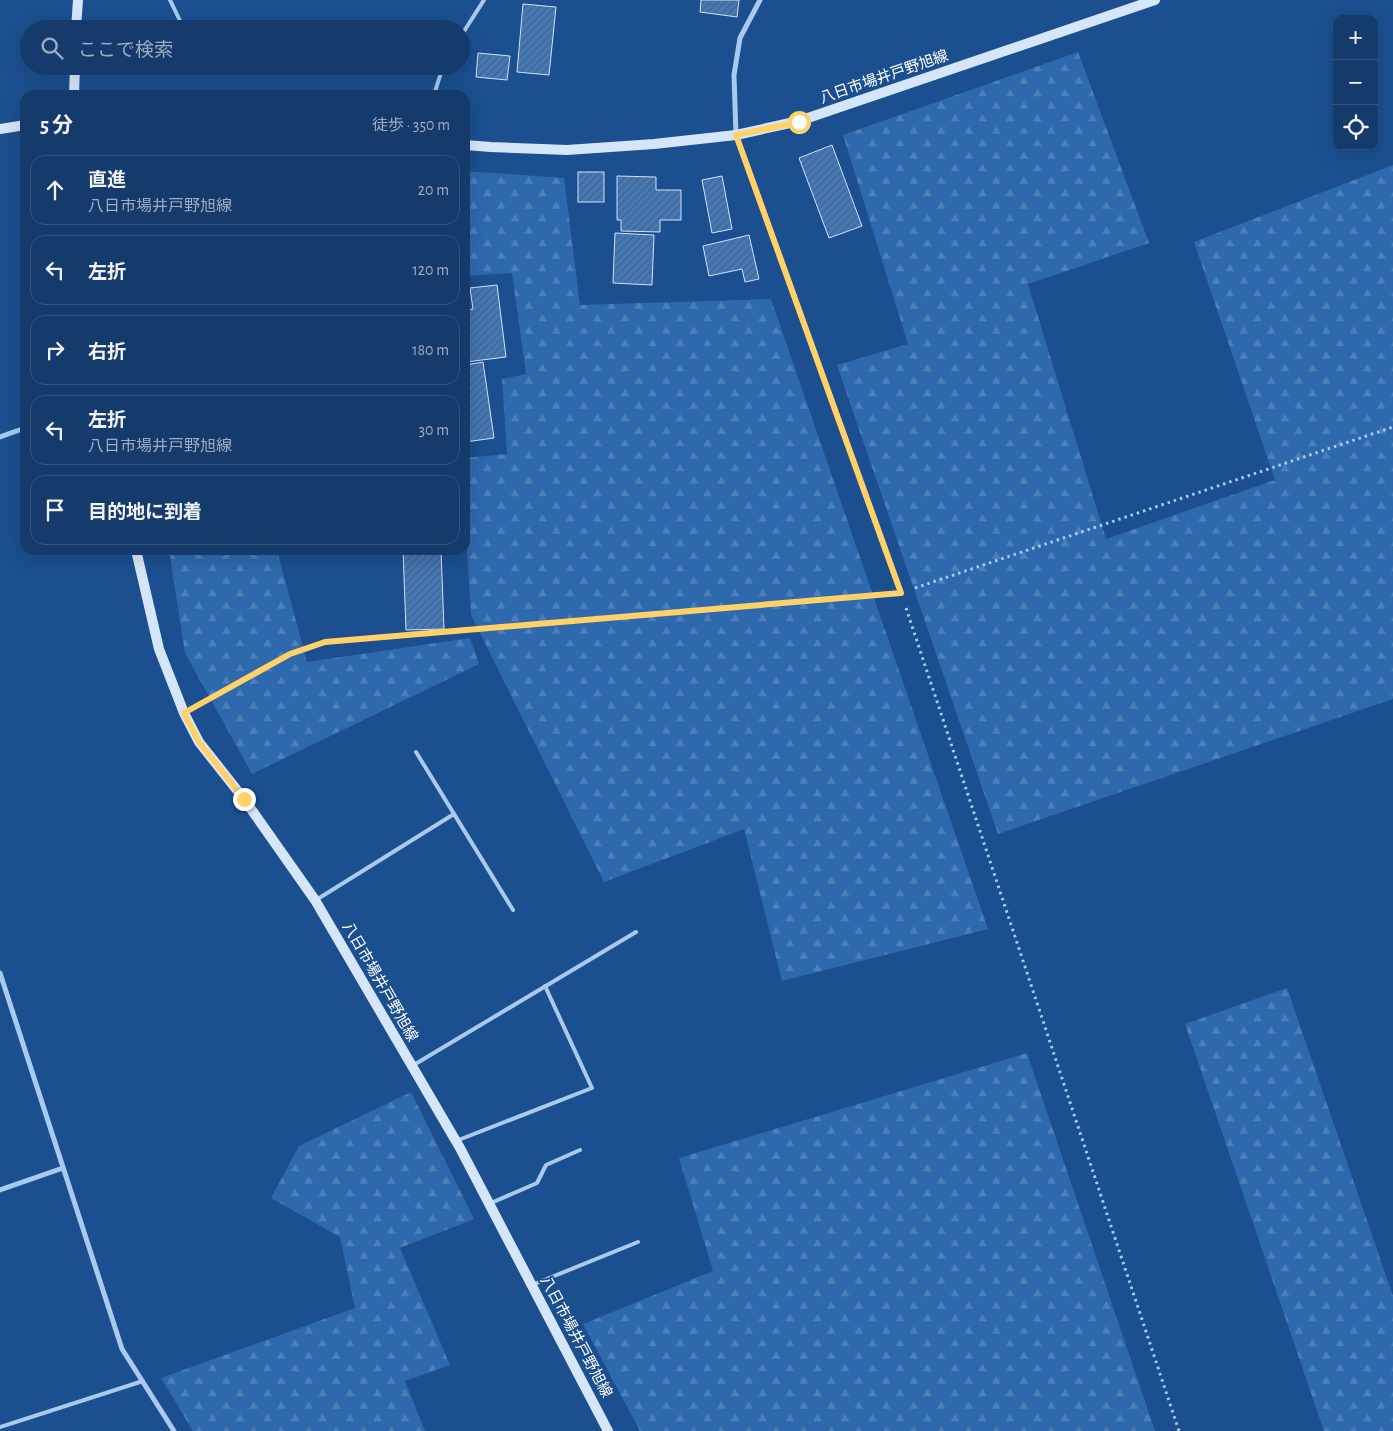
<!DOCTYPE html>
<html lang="ja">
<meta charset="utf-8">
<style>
body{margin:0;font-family:"Alegreya Sans","Noto Sans JP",sans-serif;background:#1d4271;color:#f1f3f6}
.controls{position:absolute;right:15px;top:15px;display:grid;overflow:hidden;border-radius:10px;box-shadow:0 5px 20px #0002}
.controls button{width:45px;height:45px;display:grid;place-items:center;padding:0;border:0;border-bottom:1px solid #33557e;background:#143b6b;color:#f1f3f6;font:25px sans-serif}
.stop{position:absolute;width:15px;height:15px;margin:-11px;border:4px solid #ffd166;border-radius:50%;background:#fff}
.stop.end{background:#ffd166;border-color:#fff;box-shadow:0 1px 5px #0008}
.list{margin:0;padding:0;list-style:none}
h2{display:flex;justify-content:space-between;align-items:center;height:65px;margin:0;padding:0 20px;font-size:21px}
h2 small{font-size:16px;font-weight:400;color:#9dadc1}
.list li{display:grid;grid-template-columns:32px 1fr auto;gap:15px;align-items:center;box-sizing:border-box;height:70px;margin:0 10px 10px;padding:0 10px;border:1px solid #33557e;border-radius:15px}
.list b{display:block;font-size:19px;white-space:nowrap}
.list p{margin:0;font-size:16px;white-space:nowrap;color:#9dadc1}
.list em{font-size:16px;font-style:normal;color:#9dadc1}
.icon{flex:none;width:28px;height:28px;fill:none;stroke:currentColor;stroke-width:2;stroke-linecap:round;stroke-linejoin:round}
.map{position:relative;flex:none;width:1393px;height:1431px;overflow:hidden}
.search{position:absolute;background:#143b6b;box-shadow:0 5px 20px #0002;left:20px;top:20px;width:450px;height:55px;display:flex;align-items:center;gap:12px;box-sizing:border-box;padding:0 18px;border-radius:28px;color:#9dadc1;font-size:19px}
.panel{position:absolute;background:#143b6b;box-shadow:0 5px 20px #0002;left:20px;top:90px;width:450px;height:465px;border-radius:15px}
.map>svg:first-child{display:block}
.forest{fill:url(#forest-firs)}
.building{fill:url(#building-hatch);stroke:#cfe3fa}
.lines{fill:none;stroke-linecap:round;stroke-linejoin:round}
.path{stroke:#a9c9ee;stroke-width:3;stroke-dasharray:2.5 4;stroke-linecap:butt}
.lane{stroke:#a9c9ee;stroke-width:4}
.street{stroke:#a9c9ee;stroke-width:5}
.secondary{stroke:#d6e6fa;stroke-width:10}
.route{stroke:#ffd166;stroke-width:6}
.labels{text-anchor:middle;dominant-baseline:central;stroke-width:4;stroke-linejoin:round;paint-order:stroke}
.street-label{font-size:15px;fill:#fff;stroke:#1b4f8f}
</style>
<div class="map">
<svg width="1393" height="1431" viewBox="0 0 1393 1431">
<defs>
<pattern id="forest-firs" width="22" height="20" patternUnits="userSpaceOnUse" patternTransform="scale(1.25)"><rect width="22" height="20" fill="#2e69ad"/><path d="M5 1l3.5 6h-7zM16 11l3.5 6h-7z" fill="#4d80b9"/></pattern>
<pattern id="building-hatch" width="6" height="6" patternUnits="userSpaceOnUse" patternTransform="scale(1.25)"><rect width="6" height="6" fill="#4478b7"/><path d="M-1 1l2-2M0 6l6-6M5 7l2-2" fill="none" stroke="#486282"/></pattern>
</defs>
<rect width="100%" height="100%" fill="#1b4f8f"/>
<g class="forest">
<path d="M1078,52L1149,243L1028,284L1106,539L1275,480L1194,242L1393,165V699L998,834L837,365L908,344L843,135Z"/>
<path d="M465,171L564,178L580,305L771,299L988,929L782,981L744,829L604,882L471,615L465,518V458L507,454L502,379L526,374L512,273L465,276Z"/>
<path d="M169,550H277L307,662L470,638L479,664L252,774L185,653Z"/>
<path d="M1287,988L1393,1296V1431H1324L1185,1024Z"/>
<path d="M1027,1053L1155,1431H640L583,1324L713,1271L679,1158Z"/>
<path d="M411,1092L474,1219L400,1248L450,1365L405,1381L425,1431H193L161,1378L355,1308L340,1237L271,1198L299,1146Z"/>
</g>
<g class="building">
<path d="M701,0H739L737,17L700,12Z"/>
<path d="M523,4L556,7L549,75L517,72Z"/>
<path d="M478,53L510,56L507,80L476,77Z"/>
<path d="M832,145L862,226L829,238L799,158Z"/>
<rect x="578" y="172" width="26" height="30"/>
<path d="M617,176L656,177V190H681V220H660V232L621,231V220H617Z"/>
<path d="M722,176L732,229L712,233L702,180Z"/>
<path d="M615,233L654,235L652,285L613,283Z"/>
<path d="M749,235L759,279L745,282L742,269L709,276L703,246Z"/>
<path d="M497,285L506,357L466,362L465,352V310L473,309L470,288Z"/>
<path d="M483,362L494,438L465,442V365Z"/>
<path d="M403,550H441L444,629L406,630Z"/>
</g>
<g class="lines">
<g class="path">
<path d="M915,588L1393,427"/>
<path d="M906,608L1179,1431"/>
<path d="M200,704L290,654L325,642L885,595"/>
</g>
<g class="lane">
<path d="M170,0L184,29"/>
<path d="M461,36L484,0"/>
<path d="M434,95L443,66"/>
<path d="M737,137L901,593"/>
<path d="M416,752L513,910"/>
<path d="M316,900L454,814"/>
<path d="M412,1066L636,932"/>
<path d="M456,1141L592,1088L545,986"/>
<path d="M491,1203L537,1183L546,1165L580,1150"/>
<path d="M532,1285L638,1242"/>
<path d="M0,1427L143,1381"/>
</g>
<g class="street">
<path d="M736,135L734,75L740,38L760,0"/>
<path d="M0,437L25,428"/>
<path d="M0,973L122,1349L174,1431"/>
<path d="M0,1190L63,1168"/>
</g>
<g class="secondary">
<path d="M76,29L78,0"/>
<path d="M74,95L75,66"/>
<path d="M0,129L25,125"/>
<path d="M465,145L491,147L567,150L654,144L736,135L799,121L1155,0"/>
<path d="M136,550L159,649L184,713L199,742L244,799L315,900L460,1148L608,1431"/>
</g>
</g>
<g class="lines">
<path class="route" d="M244,799L199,742L184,713L290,654L325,642L901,593L736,135L799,122"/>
</g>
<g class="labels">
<g class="street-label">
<text transform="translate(884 77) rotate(-19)">八日市場井戸野旭線</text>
<text transform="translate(380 982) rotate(60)">八日市場井戸野旭線</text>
<text transform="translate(576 1337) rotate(62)">八日市場井戸野旭線</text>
</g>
</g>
</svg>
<div class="controls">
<button>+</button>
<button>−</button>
<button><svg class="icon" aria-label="locate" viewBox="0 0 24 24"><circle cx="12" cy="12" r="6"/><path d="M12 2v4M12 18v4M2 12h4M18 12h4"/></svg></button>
</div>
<div class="stop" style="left:799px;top:122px"></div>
<div class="stop end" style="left:244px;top:799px"></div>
<div class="search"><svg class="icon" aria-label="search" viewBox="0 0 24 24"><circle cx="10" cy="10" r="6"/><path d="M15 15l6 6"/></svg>ここで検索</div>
<section class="panel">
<h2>5 分<small>徒歩 · 350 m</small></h2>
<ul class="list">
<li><svg class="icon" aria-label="ahead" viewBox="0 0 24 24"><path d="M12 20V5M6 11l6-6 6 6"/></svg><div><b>直進</b><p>八日市場井戸野旭線</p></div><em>20 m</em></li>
<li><svg class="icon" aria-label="left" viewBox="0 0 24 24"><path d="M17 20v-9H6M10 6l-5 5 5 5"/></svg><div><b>左折</b></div><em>120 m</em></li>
<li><svg class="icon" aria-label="right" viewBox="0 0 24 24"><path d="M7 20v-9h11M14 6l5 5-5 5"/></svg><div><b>右折</b></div><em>180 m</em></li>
<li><svg class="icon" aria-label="left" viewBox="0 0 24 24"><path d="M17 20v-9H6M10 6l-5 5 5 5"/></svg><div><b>左折</b><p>八日市場井戸野旭線</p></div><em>30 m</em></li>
<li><svg class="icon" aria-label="arrive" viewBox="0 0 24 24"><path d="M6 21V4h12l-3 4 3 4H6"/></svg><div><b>目的地に到着</b></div></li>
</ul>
</section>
</div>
